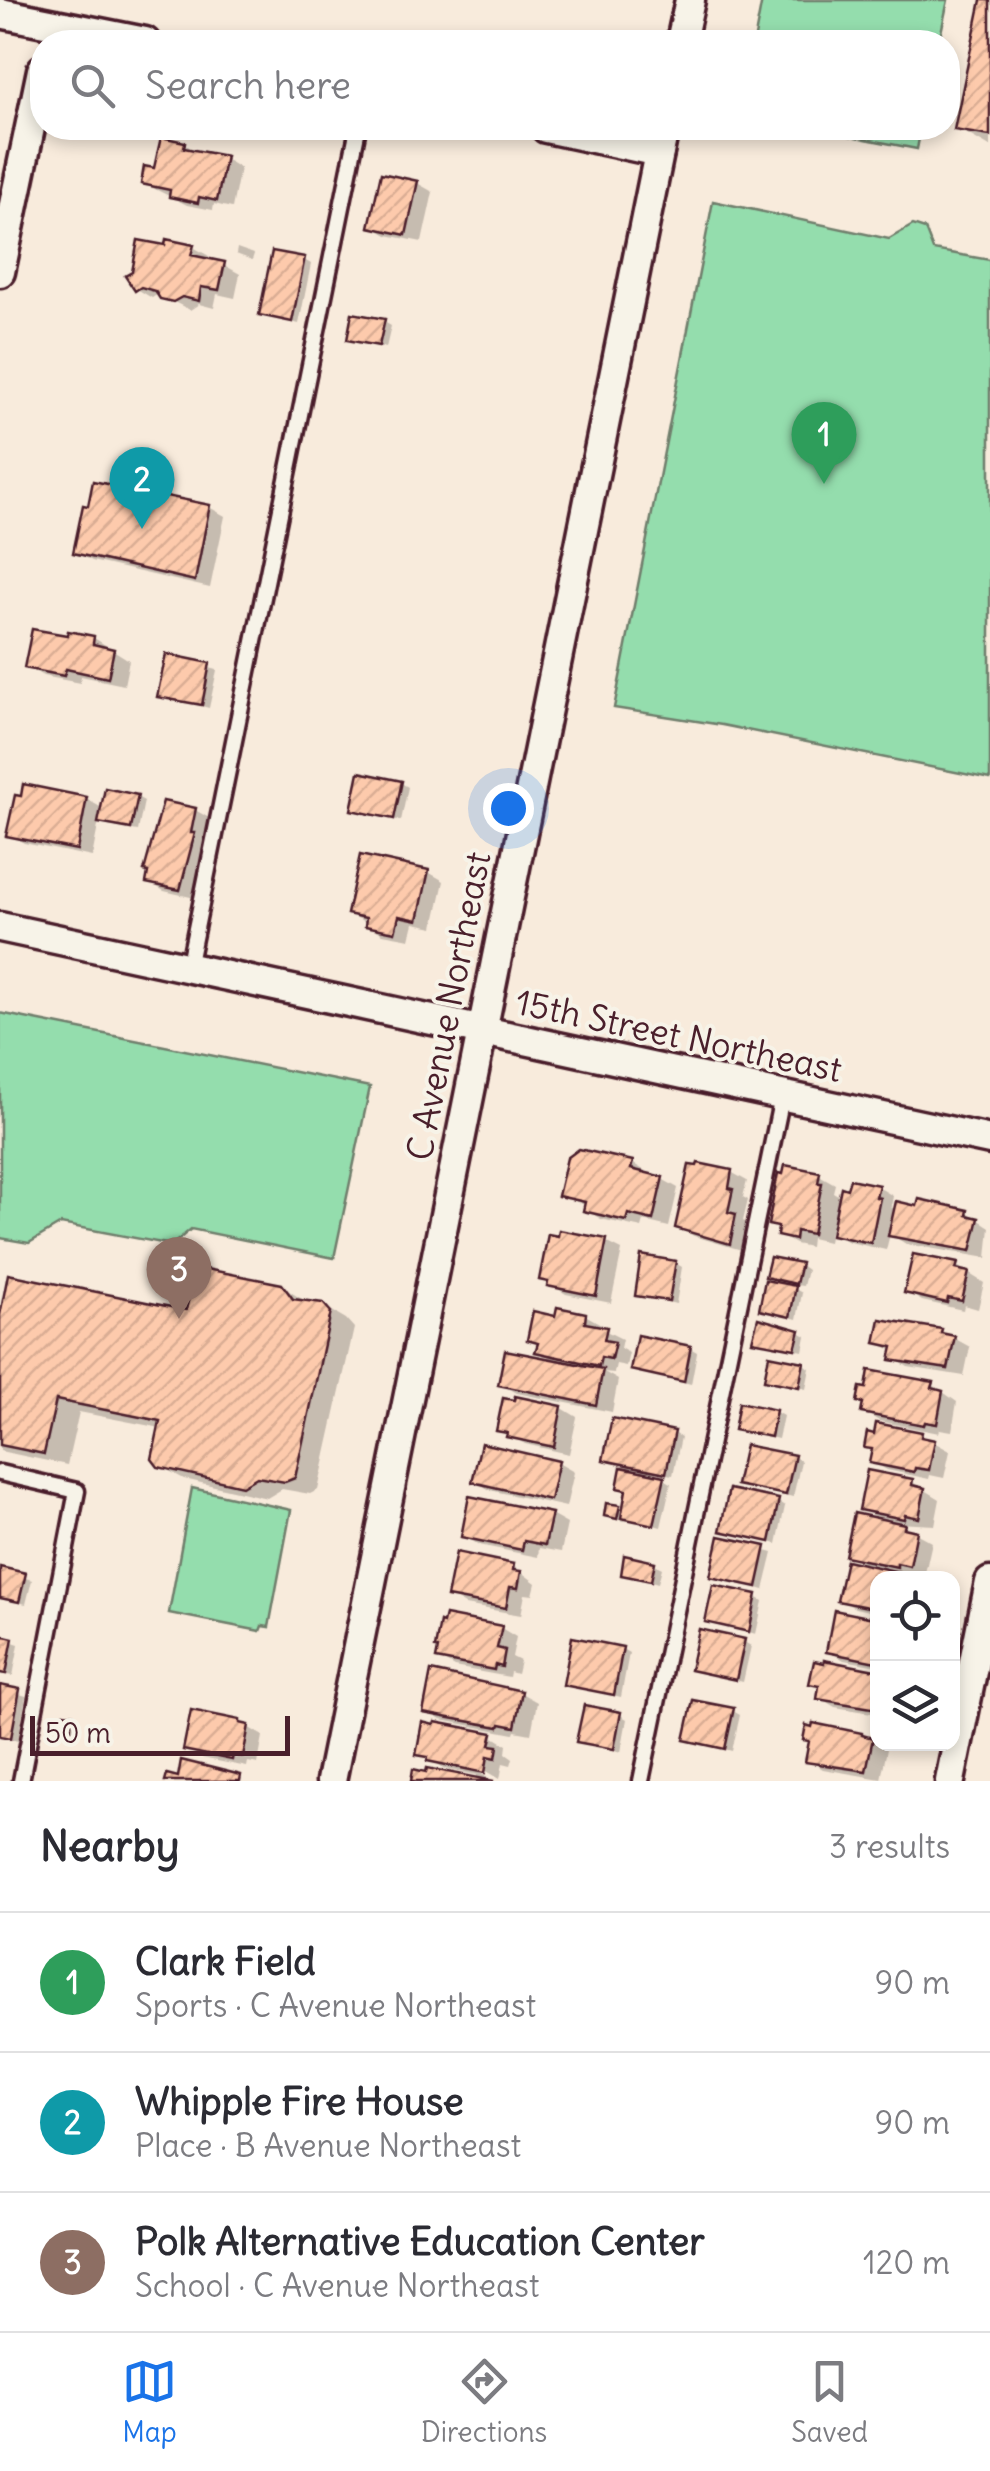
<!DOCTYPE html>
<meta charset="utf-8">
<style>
body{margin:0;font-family:Delius,sans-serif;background:#f7f7f7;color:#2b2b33}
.controls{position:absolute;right:30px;bottom:30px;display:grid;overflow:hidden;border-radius:20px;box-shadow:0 5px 15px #0003}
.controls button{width:90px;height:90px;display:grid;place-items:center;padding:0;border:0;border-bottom:2px solid #e1e1e2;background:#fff;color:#2b2b33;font:50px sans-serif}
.scale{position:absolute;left:30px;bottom:25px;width:260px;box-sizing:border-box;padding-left:10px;border:5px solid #4a1f2b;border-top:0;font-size:28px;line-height:35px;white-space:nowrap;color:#4a1f2b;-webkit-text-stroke:8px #f7f3e8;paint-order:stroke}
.you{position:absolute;left:508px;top:808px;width:35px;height:35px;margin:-25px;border:8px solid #fff;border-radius:50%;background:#1a73e8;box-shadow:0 0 0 15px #1a73e833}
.badge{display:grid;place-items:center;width:65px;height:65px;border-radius:50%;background:#1a73e8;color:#fff;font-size:32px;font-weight:700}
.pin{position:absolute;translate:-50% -82px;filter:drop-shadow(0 2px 5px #0008)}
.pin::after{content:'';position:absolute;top:52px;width:35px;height:30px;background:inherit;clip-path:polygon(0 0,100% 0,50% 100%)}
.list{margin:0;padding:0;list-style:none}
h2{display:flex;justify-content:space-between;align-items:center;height:130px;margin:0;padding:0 40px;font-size:42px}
h2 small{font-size:32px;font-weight:400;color:#7c7c81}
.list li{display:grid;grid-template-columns:65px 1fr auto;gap:30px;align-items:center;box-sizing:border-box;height:140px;padding:0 40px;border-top:2px solid #e1e1e2}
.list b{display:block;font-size:38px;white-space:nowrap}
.list p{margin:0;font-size:32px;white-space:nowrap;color:#7c7c81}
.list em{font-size:32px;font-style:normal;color:#7c7c81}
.icon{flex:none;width:55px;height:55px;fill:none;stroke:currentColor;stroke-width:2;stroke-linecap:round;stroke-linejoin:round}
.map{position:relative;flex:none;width:990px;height:1781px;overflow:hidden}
.search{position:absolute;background:#fff;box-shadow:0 5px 15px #0003;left:30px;right:30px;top:30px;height:110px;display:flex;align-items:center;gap:25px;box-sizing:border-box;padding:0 35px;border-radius:40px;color:#7c7c81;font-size:38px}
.sheet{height:550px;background:#fff}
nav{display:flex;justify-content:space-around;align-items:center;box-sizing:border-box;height:140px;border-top:2px solid #e1e1e2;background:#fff;font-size:28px;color:#7c7c81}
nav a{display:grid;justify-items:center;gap:5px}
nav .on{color:#1a73e8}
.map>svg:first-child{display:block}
.park{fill:#94ddad;stroke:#6f7e6c;stroke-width:2.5}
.shadow{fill:#0003}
.building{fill:url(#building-hatch);stroke:#4a1f2b;stroke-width:2.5}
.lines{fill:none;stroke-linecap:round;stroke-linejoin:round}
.lane-casing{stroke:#4a1f2b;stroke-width:21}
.street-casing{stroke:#4a1f2b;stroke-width:35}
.lane{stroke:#f7f3e8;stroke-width:14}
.street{stroke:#f7f3e8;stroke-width:28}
.labels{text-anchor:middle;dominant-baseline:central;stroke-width:8;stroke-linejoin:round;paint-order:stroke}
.street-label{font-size:35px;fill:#4a1f2b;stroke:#f7f3e8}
</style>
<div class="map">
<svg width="990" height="1781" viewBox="0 0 990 1781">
<defs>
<pattern id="building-hatch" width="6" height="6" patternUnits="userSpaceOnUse" patternTransform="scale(2.5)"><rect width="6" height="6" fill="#fdcaac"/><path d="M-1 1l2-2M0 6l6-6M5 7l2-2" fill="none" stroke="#daad94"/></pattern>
</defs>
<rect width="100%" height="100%" fill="#f8ebdc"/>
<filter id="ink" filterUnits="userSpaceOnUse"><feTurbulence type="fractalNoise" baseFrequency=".01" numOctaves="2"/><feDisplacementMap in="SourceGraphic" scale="20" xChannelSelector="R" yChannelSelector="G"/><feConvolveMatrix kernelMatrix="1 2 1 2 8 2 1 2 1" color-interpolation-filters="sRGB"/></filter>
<g filter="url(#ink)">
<g class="park">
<path d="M762,0H948L939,42H754Z"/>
<path d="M809,128H921L917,149Z"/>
<path d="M713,201L889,239L913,225L925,229L933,250L990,260V779L722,725L614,708Z"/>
<path d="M0,1013L370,1087L334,1258L191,1229L172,1245L61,1224L29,1243L0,1238Z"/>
<path d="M192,1488L291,1510L269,1627L262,1626L260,1631L169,1613Z"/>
</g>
<g class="shadow">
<path d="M983,0H990V147L957,128Z"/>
<path d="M184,144L202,154L225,159L240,168L232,208L214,204L213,210L187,205L143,183Z"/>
<path d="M417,183L433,192L422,242L387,235L372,226Z"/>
<path d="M193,247L209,256L207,261L224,265L240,274L235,298L217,294L214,308L199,304L190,310L158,294L152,298L137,289L167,248Z"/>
<path d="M237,248L254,254L252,260L236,254Z"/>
<path d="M304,260L311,264L299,324L262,314Z"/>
<path d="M384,322L391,326L386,348L350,339Z"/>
<path d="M209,507L225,516L210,588L92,561L76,552Z"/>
<path d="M94,638L129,660L124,685L81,676L80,683L43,676L27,667Z"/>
<path d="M168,657L217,670L209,708L160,695Z"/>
<path d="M401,783L408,787L401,821L354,809Z"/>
<path d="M137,797L144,801L138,831L108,826L99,821L92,857L24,843L9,834L86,799L104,809Z"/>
<path d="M195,810L211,819L206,842L210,845L195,898L164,891L149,882Z"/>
<path d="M428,872L444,881L434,927L414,923L410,939L383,934L350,913Z"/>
<path d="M632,1163L647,1172V1176L662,1179L678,1188L669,1227L644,1221L642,1228L601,1219L586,1210L587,1206L561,1195Z"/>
<path d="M731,1172L747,1181L743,1197L748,1200L743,1221L751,1225L745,1251L694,1236L678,1227Z"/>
<path d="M819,1175L835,1184L833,1192L841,1197L878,1187L893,1196L891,1207L896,1210L967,1212L990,1227L987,1258L906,1244L890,1234L886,1250L849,1242L830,1231L828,1242L811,1238L810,1247L795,1244L779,1235L780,1229L771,1224Z"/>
<path d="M606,1242L622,1250L611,1303L566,1294L542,1279Z"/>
<path d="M675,1263L682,1267L676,1304L638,1295Z"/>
<path d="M800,1265L807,1270L803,1286L787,1284L802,1293L797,1319L761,1309L785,1286L768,1276Z"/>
<path d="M957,1266L984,1283L978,1309L964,1305L963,1310L922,1301L907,1292Z"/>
<path d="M281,1286L308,1303L322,1305L346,1319L354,1328L318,1490L310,1494L282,1489L267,1498L184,1479L160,1466L161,1428L79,1412L67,1465L0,1451V1327L188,1313Z"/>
<path d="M585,1315L601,1324L600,1328L622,1339L620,1348L629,1353L626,1366L616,1364L614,1373L604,1372L618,1380L612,1412L517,1393L501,1384L556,1361L538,1351L540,1345L530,1339L557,1319Z"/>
<path d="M941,1331L970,1347L964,1376L908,1367L893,1358L895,1352L877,1342Z"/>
<path d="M799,1332L806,1336L803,1351L755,1340Z"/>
<path d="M690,1348L697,1352L691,1384L632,1369Z"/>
<path d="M803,1364L810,1368L806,1389L767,1379Z"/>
<path d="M933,1385L957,1402L952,1431L940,1429L939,1433L879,1421L864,1412Z"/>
<path d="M562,1408L577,1417L569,1454L525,1444L499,1429Z"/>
<path d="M776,1412L783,1416L778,1439L737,1429Z"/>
<path d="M674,1433L681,1437L673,1475L653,1472L671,1483L661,1527L625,1517L624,1521L614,1519L606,1515L619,1508L625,1511L626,1491L619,1487L624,1465L606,1459Z"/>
<path d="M921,1435L950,1451L944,1478L930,1475L929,1479L887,1470L871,1461L874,1450L867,1446Z"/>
<path d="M794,1457L801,1461L793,1497L739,1484Z"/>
<path d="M558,1463L574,1472L566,1507L490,1490L475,1481Z"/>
<path d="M912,1482L940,1499L935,1525L897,1523L932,1542L925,1573L901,1571L911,1578H878V1613L855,1608L840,1600L868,1566L847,1554L882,1521L862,1509Z"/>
<path d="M778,1502L785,1506L777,1544L723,1530Z"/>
<path d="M551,1515L567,1524L561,1552L539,1548L538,1557L479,1545L464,1536Z"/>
<path d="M721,1539L773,1553L764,1590L713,1576Z"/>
<path d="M654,1564L662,1568L658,1583L623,1573Z"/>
<path d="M513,1566L536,1583L533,1595L525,1594L521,1615L465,1605L450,1596Z"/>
<path d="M0,1570L32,1580L26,1604L0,1598Z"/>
<path d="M756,1597L763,1601L756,1634L708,1621Z"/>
<path d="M878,1622V1666L844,1660L829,1651Z"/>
<path d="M501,1628L516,1637L512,1657L520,1661L517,1674L510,1672L509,1677L454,1667L439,1658Z"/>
<path d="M0,1638L19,1644L13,1676L0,1674Z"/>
<path d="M744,1642L751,1646L743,1682L692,1669Z"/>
<path d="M622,1649L629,1653L621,1697L566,1684Z"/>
<path d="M878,1675V1714L835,1707L820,1698L821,1688L812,1683Z"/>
<path d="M0,1688L26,1696L18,1740L0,1736Z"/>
<path d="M521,1693L537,1702L531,1734L515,1731L514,1734L441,1720L426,1711Z"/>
<path d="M733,1711L740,1715L732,1751L687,1739Z"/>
<path d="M620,1715L627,1719L621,1752L579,1741Z"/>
<path d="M72,1717L79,1721L77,1732L62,1727Z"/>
<path d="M239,1722L263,1736L258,1764L248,1762L247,1767L202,1758L186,1749Z"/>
<path d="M492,1736L507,1745L506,1753L513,1758L511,1765L503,1763L500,1779L475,1764L472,1769L494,1781H413L476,1780L477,1775L446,1769L419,1754Z"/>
<path d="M872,1740L887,1749L881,1779L823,1769L808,1760Z"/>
</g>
<g class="building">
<path d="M981,0H990V136L954,130Z"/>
<path d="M161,137L185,142L184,148L226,156L217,201L199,197L198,203L169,197L170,190L141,184L144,166L154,168Z"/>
<path d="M381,173L418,181L406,235L369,227Z"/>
<path d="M166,239L194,245L191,255L225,262L219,290L201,287L199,301L182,297L173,302L160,299L155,291L141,287L135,291L125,276L132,272L138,240L165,245Z"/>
<path d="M272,251L305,257L292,322L259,315Z"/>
<path d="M352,313L385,319L379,346L347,340Z"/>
<path d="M93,481L210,505L195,581L73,553L83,505L88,506Z"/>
<path d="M32,629L67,635L68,631L94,636L93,644L114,649L108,678L66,669L64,676L24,668Z"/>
<path d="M166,654L210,663L202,705L157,697Z"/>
<path d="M359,772L402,781L394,819L351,810Z"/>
<path d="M23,784L87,797L77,850L6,836L15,795L21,796Z"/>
<path d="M105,788L138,795L131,829L98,823Z"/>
<path d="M163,801L196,808L191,833H195L180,890L146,883L148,872L144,871Z"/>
<path d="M360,855L429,870L418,920L399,916L395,932L365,926L366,918L347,914Z"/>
<path d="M579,1149L633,1161L631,1169L663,1177L653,1220L628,1214L626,1221L583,1211L585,1202L558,1196L567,1158Z"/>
<path d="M698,1163L732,1170L729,1188L733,1189L728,1212L736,1214L730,1244L675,1228L689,1165L697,1166Z"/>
<path d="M785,1165L820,1172L818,1183H822L812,1234L796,1231L795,1240L777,1236L778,1227L768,1225L778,1173L783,1174Z"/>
<path d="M850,1179L879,1185L876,1197L880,1198L871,1243L831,1235L841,1187L847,1189Z"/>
<path d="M919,1199L968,1210L967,1215L979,1218L971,1251L888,1236L896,1201L917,1206Z"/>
<path d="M559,1230L607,1239L596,1296L547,1286L548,1282L539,1280L548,1234L558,1236Z"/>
<path d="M913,1254L958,1263L956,1269L969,1272L962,1301L948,1298L947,1303L904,1293Z"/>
<path d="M641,1255L676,1261L669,1301L635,1296Z"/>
<path d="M770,1257L801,1263L796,1284L765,1277Z"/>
<path d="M201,1268L282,1284L293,1299L323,1303L331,1312L295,1478L285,1482L257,1477L242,1486L158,1467L152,1459L160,1421L56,1400L44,1454L0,1445V1315L8,1274L186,1310L194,1275Z"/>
<path d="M765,1280L796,1286L790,1317L759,1310Z"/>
<path d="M557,1307L586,1313L585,1323L607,1327L604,1340L615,1342L611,1359L601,1357L599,1366L535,1352L538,1343L527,1340L533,1311L555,1316Z"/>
<path d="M758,1318L800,1330L795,1349L752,1341Z"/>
<path d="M880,1319L942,1329L941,1333L955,1336L948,1369L890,1360L893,1347L875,1343Z"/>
<path d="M637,1335L691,1346L684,1382L630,1370Z"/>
<path d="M505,1350L603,1369L596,1405L498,1385Z"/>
<path d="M769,1355L804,1362L799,1387L764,1380Z"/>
<path d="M869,1370L934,1382L932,1388L943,1391L937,1424L925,1422L924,1425L861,1413L863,1403L857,1402L860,1387L866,1388Z"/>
<path d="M515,1396L562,1406L554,1447L506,1437L507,1433L496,1431L503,1398L514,1400Z"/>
<path d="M739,1402L776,1410L771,1437L734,1430Z"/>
<path d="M612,1418L675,1431L666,1473L603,1460Z"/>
<path d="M876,1423L922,1432L921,1437L935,1440L929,1470L915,1468L914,1472L869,1463L872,1449L864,1448L867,1432L874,1434Z"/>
<path d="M481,1443L559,1461L550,1500L472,1482Z"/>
<path d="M745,1445L795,1455L786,1495L736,1485Z"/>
<path d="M621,1467L665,1476L654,1525L621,1518L626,1490L617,1488Z"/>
<path d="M867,1470L913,1479L912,1485L925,1488L919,1518L905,1515L904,1519L859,1510Z"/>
<path d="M729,1489L779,1499L770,1542L720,1531Z"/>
<path d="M469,1496L552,1513L545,1545L524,1541L522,1550L461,1537Z"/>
<path d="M606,1503L620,1505L617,1519L604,1516Z"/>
<path d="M854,1513L905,1524L904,1528L917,1531L910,1566L897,1563V1567L845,1556Z"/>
<path d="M719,1536L766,1546L757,1587L710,1577Z"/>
<path d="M456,1552L514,1564L513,1570L521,1571L518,1588L510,1587L506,1608L447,1597Z"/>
<path d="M624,1555L655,1562L651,1581L621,1575Z"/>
<path d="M846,1560L908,1574L907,1578H878V1609L837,1601Z"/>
<path d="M0,1567L26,1573L19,1602L0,1598Z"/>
<path d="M713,1585L757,1594L749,1632L705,1622Z"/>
<path d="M834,1610L878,1619L876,1662L826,1652Z"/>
<path d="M445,1615L502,1626L497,1648L505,1650L502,1667L495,1665L494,1670L436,1659L438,1649L435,1648L440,1622L443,1623Z"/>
<path d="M699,1629L745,1639L736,1680L690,1670Z"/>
<path d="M0,1635L13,1638L6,1674L0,1673Z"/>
<path d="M572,1637L623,1647L614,1695L563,1685Z"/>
<path d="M824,1660L875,1670L878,1673V1709L817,1699L819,1686L809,1684L814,1661L824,1663Z"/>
<path d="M431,1671L522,1691L515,1727L500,1724L499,1727L423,1713Z"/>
<path d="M0,1685L20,1689L11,1738L0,1736Z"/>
<path d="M693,1700L734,1708L725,1749L684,1740Z"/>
<path d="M584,1705L621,1712L614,1749L576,1742Z"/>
<path d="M191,1710L240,1720V1723L249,1725L243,1757L233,1755L232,1760L183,1750Z"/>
<path d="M63,1713L73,1714L70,1730L60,1728Z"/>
<path d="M422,1722L434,1725L435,1722L493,1733L490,1745L498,1746L496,1758L488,1756L485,1773L427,1761L428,1757L416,1755Z"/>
<path d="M813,1723L862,1733V1735L873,1738L866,1771L805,1762L809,1741L803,1740L806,1725L812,1727Z"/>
<path d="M181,1760L241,1775L240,1781H165L167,1774L178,1777Z"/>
<path d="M427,1768L494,1781H411L413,1769L426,1772Z"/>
</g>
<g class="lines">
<defs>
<g id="lane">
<path d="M188,968L358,128"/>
<path d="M0,1473L77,1491L21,1781"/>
<path d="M641,1781L782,1097"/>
</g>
<g id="street">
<path d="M0,13L145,42"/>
<path d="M681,42L690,0"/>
<path d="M546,128L659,152"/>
<path d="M0,272L42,70"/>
<path d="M0,927L990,1140"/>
<path d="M331,1781L664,128"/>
<path d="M950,1781L990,1582"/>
</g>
</defs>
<use href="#lane" class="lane-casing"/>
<use href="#street" class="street-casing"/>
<use href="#lane" class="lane"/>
<use href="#street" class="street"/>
</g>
</g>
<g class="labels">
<g class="street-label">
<text transform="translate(448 1006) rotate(-79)">C Avenue Northeast</text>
<text transform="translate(679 1035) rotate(12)">15th Street Northeast</text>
</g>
</g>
</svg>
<div class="controls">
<button><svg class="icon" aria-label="locate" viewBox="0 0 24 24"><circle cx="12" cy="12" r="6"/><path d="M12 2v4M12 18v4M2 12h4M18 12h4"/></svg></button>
<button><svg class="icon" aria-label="layers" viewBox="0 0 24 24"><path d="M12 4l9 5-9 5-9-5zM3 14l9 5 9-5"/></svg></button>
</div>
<div class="scale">50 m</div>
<div class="you"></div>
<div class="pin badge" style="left:824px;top:484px;background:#2e9e5b">1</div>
<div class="pin badge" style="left:142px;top:529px;background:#0f9aa8">2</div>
<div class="pin badge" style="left:179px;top:1319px;background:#8d6e63">3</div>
<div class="search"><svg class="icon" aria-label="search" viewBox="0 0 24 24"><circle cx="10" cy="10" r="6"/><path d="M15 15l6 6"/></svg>Search here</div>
</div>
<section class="sheet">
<h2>Nearby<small>3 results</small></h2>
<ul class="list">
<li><span class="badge" style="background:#2e9e5b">1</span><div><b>Clark Field</b><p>Sports · C Avenue Northeast</p></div><em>90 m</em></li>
<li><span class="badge" style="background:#0f9aa8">2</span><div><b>Whipple Fire House</b><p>Place · B Avenue Northeast</p></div><em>90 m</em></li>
<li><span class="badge" style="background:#8d6e63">3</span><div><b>Polk Alternative Education Center</b><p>School · C Avenue Northeast</p></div><em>120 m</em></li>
</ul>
</section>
<nav>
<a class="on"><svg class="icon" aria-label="map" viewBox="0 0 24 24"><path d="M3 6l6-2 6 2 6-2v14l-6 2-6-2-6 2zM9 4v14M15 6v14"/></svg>Map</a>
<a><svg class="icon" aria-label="directions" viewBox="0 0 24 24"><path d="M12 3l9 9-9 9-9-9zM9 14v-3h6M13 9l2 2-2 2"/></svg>Directions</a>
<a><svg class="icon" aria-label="saved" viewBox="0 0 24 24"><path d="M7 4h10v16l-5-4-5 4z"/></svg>Saved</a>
</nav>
